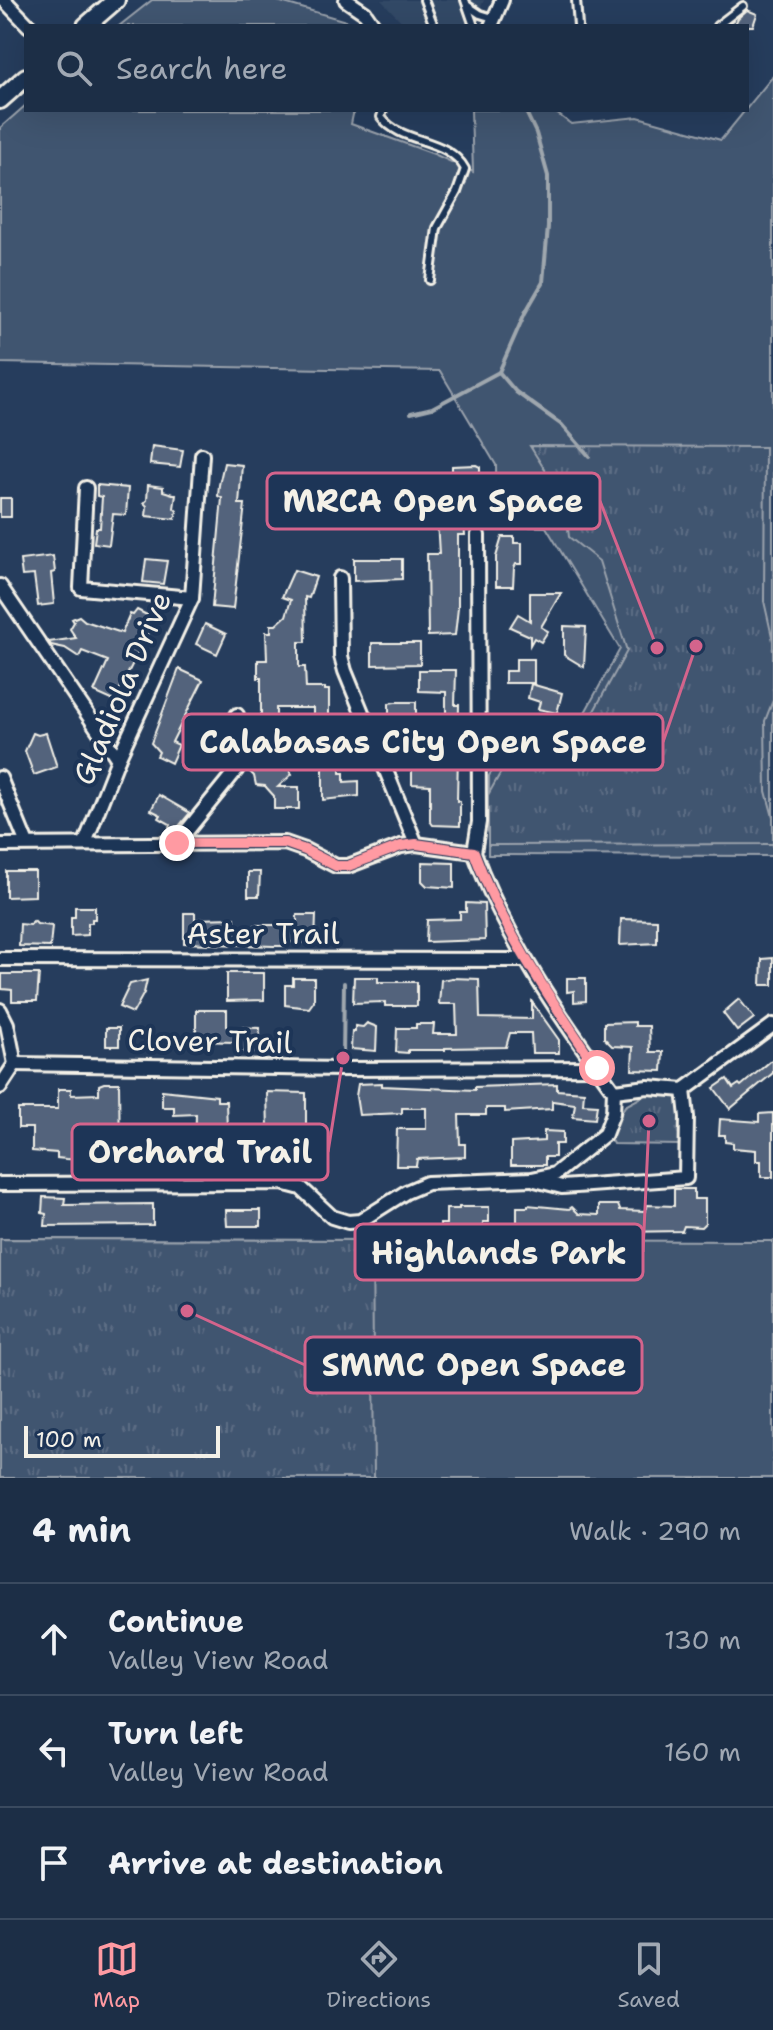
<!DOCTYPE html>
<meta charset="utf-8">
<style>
body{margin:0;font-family:"Shantell Sans",sans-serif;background:#293a51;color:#f1f3f6}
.scale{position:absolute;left:24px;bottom:20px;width:196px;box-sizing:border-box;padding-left:8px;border:4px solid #f4f1e8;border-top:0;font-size:22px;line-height:28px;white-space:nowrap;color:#f4f1e8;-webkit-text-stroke:6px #1d3557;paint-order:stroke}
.stop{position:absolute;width:24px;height:24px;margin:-18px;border:6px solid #ff9aa2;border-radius:50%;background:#fff}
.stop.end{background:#ff9aa2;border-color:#fff;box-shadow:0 2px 8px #0008}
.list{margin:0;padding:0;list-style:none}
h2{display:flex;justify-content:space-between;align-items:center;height:104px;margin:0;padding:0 32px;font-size:34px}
h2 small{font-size:26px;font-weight:400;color:#a0a8b3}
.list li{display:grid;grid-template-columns:52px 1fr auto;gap:24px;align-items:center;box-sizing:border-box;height:112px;padding:0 32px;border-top:2px solid #3a4a5f}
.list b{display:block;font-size:30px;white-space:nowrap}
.list p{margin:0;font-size:26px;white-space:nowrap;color:#a0a8b3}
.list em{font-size:26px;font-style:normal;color:#a0a8b3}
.icon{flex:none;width:44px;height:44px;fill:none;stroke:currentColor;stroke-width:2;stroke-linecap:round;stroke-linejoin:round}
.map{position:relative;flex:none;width:773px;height:1478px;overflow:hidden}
.search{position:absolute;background:#1c2e46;box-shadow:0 8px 32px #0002;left:24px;right:24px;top:24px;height:88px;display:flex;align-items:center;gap:20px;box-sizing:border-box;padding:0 28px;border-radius:0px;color:#a0a8b3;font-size:30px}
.sheet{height:440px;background:#1c2e46}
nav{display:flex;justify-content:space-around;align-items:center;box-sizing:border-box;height:112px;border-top:2px solid #3a4a5f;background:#1c2e46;font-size:22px;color:#a0a8b3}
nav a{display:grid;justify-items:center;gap:4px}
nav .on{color:#ff9aa2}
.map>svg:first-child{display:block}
.built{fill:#334966}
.green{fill:#40546f;stroke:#9aa2ac;stroke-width:2}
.park{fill:url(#park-tufts);stroke:#9aa2ac;stroke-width:2}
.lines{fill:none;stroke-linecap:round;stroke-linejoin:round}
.stream{stroke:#9fa7ae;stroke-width:4}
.building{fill:#52647b;stroke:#f4f1e8;stroke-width:2}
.service-casing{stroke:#f4f1e8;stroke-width:12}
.minor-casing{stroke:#f4f1e8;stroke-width:18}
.secondary-casing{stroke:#f4f1e8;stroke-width:22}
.service{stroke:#1d3557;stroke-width:6}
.minor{stroke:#1d3557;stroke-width:12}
.secondary{stroke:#1d3557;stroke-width:16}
.route{stroke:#ff9aa2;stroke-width:10}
.labels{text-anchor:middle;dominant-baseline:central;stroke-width:8;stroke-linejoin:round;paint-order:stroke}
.street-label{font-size:30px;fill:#f4f1e8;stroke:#1d3557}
.leader{fill:none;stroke:#d4648c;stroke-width:3}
.callout-dot{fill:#d4648c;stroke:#1d3557;stroke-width:3}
.callout{fill:#1d3557;stroke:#d4648c;stroke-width:3}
.callout-label{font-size:32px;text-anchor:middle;font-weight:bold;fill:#f4f1e8}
</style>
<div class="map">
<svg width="773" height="1478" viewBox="0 0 773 1478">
<defs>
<pattern id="park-tufts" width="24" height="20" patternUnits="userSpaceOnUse" patternTransform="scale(2)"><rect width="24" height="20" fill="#40546f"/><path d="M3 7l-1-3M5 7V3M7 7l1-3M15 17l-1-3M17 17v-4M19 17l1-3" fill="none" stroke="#5c6d84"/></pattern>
</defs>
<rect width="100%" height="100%" fill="#263d5d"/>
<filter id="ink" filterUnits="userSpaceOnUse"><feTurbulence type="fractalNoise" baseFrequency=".0125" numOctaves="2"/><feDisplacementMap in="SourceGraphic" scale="16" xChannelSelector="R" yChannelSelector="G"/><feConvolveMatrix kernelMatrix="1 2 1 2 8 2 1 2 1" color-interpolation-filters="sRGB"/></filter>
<g filter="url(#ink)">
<path class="built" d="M381,0H484L472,26H406Z"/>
<g class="green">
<path d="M152,0H274L353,23L354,26H119Z"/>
<path d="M773,76V856L488,855L489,776L510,735L573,734L620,649L546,527L497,526L496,465L440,371L0,363V128L26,105V110H354L351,124L434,154L473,172L471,110H552L571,124L638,117L721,140Z"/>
<path d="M0,1239L773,1241V1478H0Z"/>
</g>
<g class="park">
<path d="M530,446L765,447L764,601L773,641V700L765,721L766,791L773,817V844L488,845V795L514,749L578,740L627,651L599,561L569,537L565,502Z"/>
<path d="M651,1092L674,1095L681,1102V1145L613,1144L609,1136L625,1106Z"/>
<path d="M0,1239L372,1240L374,1478H0Z"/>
</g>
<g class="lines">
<g class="stream">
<path d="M499,372L516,392L562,425L589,456"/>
<path d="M411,413L432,408L499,372L525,313L543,282L548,227V176L536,133L525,110"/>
<path d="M343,1058L344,983"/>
</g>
</g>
<g class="building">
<path d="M747,10L757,14L753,26H734L738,18Z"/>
<path d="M152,446L183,450L180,467L150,464Z"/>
<path d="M224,463L242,465L239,504H245L233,609L212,607L222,498L218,496L219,485Z"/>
<path d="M476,465L480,467V487H461V484H452V466Z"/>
<path d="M97,485L128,488L126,515L113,514L109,545L94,543L96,528H100L102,497L97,496Z"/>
<path d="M148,485L163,487V491L176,495L174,508L177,511L175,519L146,516L147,506L144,503L147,500Z"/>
<rect x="0" y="498" width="11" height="19"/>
<path d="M455,511V514H463L465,535H458V608L455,635L428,636L427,554H439L437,520H442L441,512Z"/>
<path d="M502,537H514V543H522V564H516L514,568L513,586H496V557Z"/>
<path d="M53,556L55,572L51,573L54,604L38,606L34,575L22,576L20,560Z"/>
<path d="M146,559L167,561L163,584L143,582Z"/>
<path d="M354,559H402V579L354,581Z"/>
<path d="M294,570L316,577L309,598L305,597L306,642H299V667H305L306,688H325V690H329V718H313V708H276V718H261V678H258V660H267L266,632H271V625H276L286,616L291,600L282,597Z"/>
<path d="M530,593H561L541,627L548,631L541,642L534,638L530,645V636L510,627L518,614L530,621Z"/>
<path d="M137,610L155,619L114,701L94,692L108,661L82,651L79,657L65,648L51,645L49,642L76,638L70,629L74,622L72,619L79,616L85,621L122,633L130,614L133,615Z"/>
<path d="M205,624L226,634L217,654L196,644Z"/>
<path d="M564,626L586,627L584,667L564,655Z"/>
<path d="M372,643H420V664L372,665Z"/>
<path d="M516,659H534V683H505V671H516Z"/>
<path d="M179,669L203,680L172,742L179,745L171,763L157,756L159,752L151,743Z"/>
<path d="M419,670H456L455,705H459L457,801H460V826L433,825L430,821V785L412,784V765H442V734H391V728H389V703L395,702H416V719H446V692L419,691Z"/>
<path d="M531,684L562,693L557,713L538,709L540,702L528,698Z"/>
<path d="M33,733L38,735L46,733L57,767L34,775L25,751Z"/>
<path d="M266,749L282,759L292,774L278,787H299V809H274V796L265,786L256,785L254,776L249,771Z"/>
<path d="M340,759V773H344V782L359,781V796L323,800V760Z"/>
<path d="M159,795L190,813L175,831L169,827L170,824L159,818L161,815L151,810Z"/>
<path d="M422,862L454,863V888L427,886L422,881Z"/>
<path d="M6,871H35V896L6,897Z"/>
<path d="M248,872H260L259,896H248Z"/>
<path d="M466,903L484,904L485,940L426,942L427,920L460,919V912H466Z"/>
<path d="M75,907H95V919H92V923H88V935L71,936V917H75Z"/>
<path d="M184,913H195V919L235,918V928L255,929V925H297V915H316L315,943L287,942L286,946H273L184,943Z"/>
<path d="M621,919L657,920V943L620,945Z"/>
<path d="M34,921L37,924L52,926L50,947L19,946L20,924L30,925Z"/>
<path d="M773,958V985H761L762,959Z"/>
<path d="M227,973H264V1000L227,1001Z"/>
<path d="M2,974H39L37,1001H12V990L2,989Z"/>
<path d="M354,977H378V982H417V1006H385V1002L353,1003Z"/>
<path d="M293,978H314V1001L309,1008L285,1005V985H293Z"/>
<path d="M452,978L479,979L480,1018L532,1019V1002L559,1040V1053H532L531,1033H510L506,1047L445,1048V1050H408V1053L396,1052L397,1028H416V1024H434L433,1034H457L456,1004H439L441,980Z"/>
<path d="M567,978H586V1001L574,1002V991L567,992Z"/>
<path d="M147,980L144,993L133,1013L119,1007L130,984Z"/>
<path d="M739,999L754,1018L737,1031L723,1013Z"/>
<path d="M196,1010H227V1027L260,1028L259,1053L235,1051L234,1042L196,1041Z"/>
<path d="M635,1022V1026H649L650,1052H663L662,1071L632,1070L633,1047L612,1046L604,1038V1023Z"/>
<path d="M367,1023L377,1027L376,1051L351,1049L352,1031H355V1026L363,1027Z"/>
<rect x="106" y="1028" width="13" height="18"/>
<path d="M773,1059V1073L730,1109L714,1088L727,1079L733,1088L739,1084L741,1086Z"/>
<path d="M104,1083H119L120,1153H113V1161L66,1159L57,1158V1153L32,1151V1128H18V1109H58V1089H71V1095L99,1094V1085Z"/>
<path d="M382,1083V1086L475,1090V1087L557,1084V1090L584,1092L583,1104L597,1105L595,1119L573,1117L575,1104L552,1101V1109L505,1112V1108H486V1115H459L460,1144H465V1157L417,1159L416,1166H396L397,1129H426V1108H402V1113L359,1115L356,1096L358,1084Z"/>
<path d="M162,1090L217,1096V1101H226L227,1130H268L267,1092L306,1093V1129L325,1130V1133H328V1159L326,1162H312L303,1158L280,1157V1161L252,1162L231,1161V1156L195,1157L196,1114L174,1115V1107H162Z"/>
<path d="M773,1113V1177H761V1161H756V1150L733,1148V1143L725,1142V1135H719L720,1119L759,1122V1114Z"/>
<path d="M544,1131L563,1132V1144H555V1157H545V1165H511V1143L544,1141Z"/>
<path d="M674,1189H694V1199H705V1223L701,1227L684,1226L682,1231L622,1232V1236H599V1232H517V1207H528V1205L569,1209L572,1207L579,1214L599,1215V1205H618L620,1210L645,1211L647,1205L674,1206Z"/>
<path d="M43,1197L65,1198L64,1205L153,1204V1225L45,1226L46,1214L42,1213Z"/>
<path d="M459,1207H489V1222H483V1236H440V1224H446V1209H459Z"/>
<path d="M226,1210H261V1226H227Z"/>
</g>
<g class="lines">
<defs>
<g id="service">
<path d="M424,0L434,26"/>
<path d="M465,0L474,26"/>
<path d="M576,0L578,26"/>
<path d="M468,6L480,14L493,18"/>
<path d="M717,26L743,6"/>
<path d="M383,110L381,117C402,145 447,136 465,169L457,192L437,228L430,280"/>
</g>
<g id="minor">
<path d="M4,0L29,26"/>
<path d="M346,0L365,13L374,26"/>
<path d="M491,26L502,0"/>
<path d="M86,488L81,588L192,598"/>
<path d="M340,578L341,656L345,671L416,844"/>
<path d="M0,586L118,759"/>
<path d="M0,778L27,844"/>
<path d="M85,843L118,759L192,598L202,455"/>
<path d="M177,843L237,769L240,742L237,715"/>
<path d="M0,845L285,843L305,850L336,866H348L401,846L416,844L474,852"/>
<path d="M474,852L479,822L478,535"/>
<path d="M0,959L525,960"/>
<path d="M0,1010L7,1024L15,1064L0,1087"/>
<path d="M15,1064L342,1069L597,1068"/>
<path d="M614,1091L648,1087L684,1090L773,1025"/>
<path d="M535,1180L562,1187L686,1178L687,1117L684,1090"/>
<path d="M0,1184L282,1183L301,1188L332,1217L348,1222L360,1221L406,1192L427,1183L532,1179L555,1174L605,1134L613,1113L614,1091C560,1017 506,939 474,852"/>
</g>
<g id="secondary">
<path d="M86,26L116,0"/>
<path d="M0,100L26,77"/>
</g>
</defs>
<use href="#service" class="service-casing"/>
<use href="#minor" class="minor-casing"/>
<use href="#secondary" class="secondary-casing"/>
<use href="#service" class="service"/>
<use href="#minor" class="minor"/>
<use href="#secondary" class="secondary"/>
</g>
</g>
<g class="lines" filter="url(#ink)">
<path class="route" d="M177,843H285L305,850L336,866H348L401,846L416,844L474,852C503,931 550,998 597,1068"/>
</g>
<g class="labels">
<g class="street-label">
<text transform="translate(122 688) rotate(-67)">Gladiola Drive</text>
<text x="263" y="933">Aster Trail</text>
<text transform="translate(210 1041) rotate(1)">Clover Trail</text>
</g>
</g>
<path class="leader" d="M657 648L600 501M696 646L663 742M343 1058L328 1152M649 1121L643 1252M187 1311L305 1365"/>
<g class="callout-dot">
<circle cx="657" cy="648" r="8"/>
<circle cx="696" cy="646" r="8"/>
<circle cx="343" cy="1058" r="8"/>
<circle cx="649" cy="1121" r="8"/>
<circle cx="187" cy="1311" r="8"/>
</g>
<g class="callout">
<rect x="267" y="473" width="333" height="56" rx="8"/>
<rect x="183" y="714" width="480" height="56" rx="8"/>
<rect x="72" y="1124" width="256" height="56" rx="8"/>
<rect x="355" y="1224" width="288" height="56" rx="8"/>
<rect x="305" y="1337" width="337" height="56" rx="8"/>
</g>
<g class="callout-label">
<text x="433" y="512">MRCA Open Space</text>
<text x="423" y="753">Calabasas City Open Space</text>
<text x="200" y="1163">Orchard Trail</text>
<text x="499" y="1264">Highlands Park</text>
<text x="474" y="1376">SMMC Open Space</text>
</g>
</svg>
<div class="scale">100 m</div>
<div class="stop" style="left:597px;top:1068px"></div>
<div class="stop end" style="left:177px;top:843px"></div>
<div class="search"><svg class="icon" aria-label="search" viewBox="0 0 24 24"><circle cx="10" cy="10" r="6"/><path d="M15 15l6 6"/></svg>Search here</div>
</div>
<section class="sheet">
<h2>4 min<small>Walk · 290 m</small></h2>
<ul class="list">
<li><svg class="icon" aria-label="ahead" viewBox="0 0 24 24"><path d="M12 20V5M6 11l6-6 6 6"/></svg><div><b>Continue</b><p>Valley View Road</p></div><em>130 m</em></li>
<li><svg class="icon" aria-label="left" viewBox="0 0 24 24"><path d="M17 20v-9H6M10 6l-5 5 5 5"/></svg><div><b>Turn left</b><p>Valley View Road</p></div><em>160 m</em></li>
<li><svg class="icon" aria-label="arrive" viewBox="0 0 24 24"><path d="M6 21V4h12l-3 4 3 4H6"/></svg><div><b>Arrive at destination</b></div></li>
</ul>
</section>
<nav>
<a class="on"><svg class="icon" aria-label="map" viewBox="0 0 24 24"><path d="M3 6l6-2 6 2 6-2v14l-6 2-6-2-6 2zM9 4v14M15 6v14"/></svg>Map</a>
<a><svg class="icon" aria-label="directions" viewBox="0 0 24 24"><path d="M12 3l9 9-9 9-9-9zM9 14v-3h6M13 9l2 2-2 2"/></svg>Directions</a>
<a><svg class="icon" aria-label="saved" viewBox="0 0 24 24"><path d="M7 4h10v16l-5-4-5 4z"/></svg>Saved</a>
</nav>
